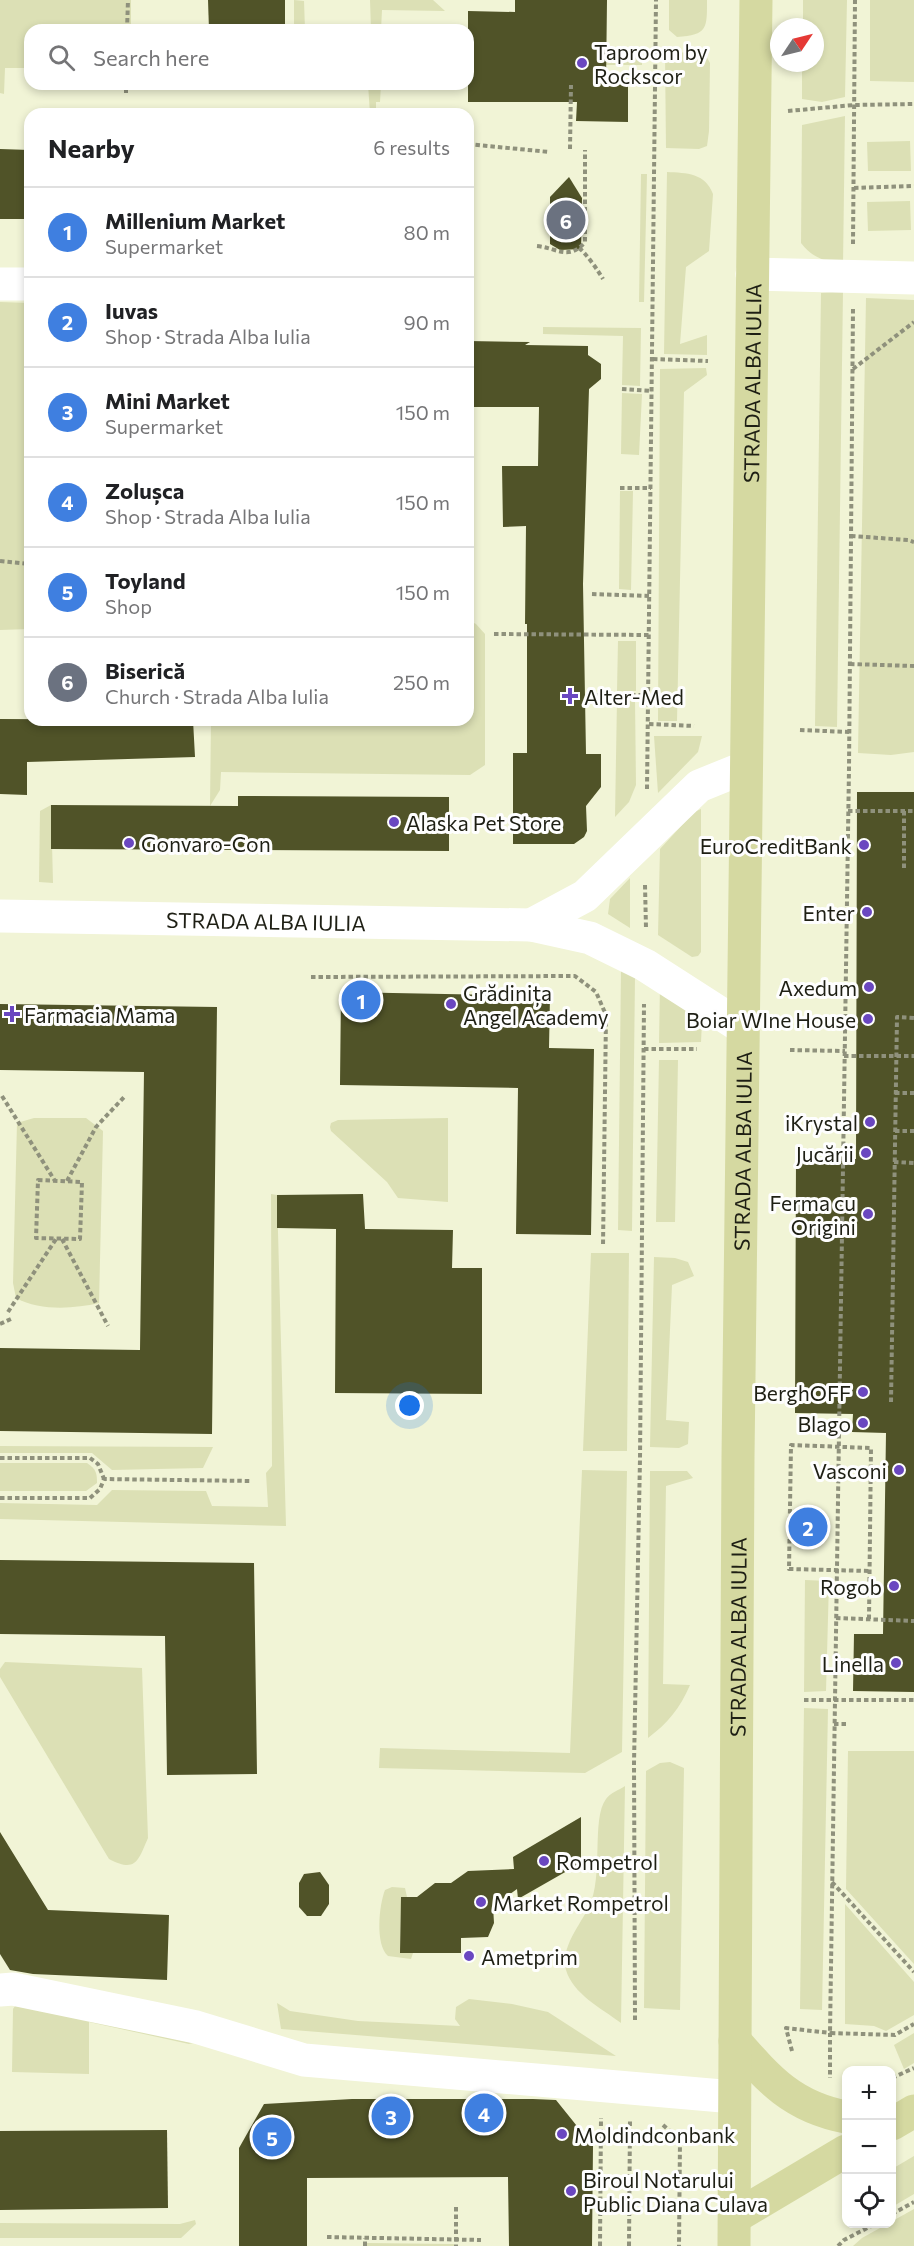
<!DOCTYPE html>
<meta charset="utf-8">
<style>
body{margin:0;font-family:Commissioner,sans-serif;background:#f6f6f6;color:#202124}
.controls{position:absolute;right:18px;bottom:18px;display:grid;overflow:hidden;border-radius:12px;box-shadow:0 3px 9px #0003}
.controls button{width:54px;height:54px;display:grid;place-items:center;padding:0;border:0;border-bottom:2px solid #e0e0e0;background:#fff;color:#202124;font:30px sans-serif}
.compass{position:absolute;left:770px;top:18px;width:54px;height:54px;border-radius:50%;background:#fff;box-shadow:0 3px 9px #0003;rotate:55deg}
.you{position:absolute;left:410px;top:1406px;width:21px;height:21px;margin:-15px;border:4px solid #fff;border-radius:50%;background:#1a73e8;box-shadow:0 0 0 9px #1a73e833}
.badge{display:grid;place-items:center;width:39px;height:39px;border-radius:50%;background:#b45309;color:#fff;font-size:20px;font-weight:700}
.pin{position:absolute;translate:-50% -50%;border:3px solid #fff;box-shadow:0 2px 6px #0006}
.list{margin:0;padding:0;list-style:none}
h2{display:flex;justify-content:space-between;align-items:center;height:78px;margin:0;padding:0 24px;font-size:26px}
h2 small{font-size:20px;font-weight:400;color:#757577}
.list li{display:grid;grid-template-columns:39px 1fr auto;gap:18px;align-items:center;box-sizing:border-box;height:90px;padding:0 24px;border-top:2px solid #e0e0e0}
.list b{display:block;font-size:22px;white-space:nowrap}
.list p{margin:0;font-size:20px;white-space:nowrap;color:#757577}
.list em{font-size:20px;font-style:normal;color:#757577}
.icon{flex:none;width:33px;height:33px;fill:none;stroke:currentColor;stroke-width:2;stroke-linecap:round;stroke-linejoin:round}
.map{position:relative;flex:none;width:914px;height:2246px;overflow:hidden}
.search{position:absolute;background:#fff;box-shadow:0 3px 9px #0003;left:24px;top:24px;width:450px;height:66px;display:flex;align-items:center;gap:15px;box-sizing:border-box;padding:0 21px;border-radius:18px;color:#757577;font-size:22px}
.panel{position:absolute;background:#fff;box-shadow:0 3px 9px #0003;left:24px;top:108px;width:450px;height:618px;border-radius:18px}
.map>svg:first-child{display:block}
.green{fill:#dce0b5}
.building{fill:#505328}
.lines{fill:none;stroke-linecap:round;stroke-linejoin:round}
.path{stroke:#8f917c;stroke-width:4;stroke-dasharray:4.5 3;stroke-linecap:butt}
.minor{stroke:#fff;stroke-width:33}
.major{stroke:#d5d9a1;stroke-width:33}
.poi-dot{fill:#6a47c0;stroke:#fefefe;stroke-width:2}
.labels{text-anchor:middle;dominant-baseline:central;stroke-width:6;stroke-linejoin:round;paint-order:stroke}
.poi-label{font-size:21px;fill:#1e1f14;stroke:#fefefe;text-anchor:end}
.street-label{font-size:21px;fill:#1e1f14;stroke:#fefefe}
</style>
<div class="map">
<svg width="914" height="2246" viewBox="0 0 914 2246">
<rect width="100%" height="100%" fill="#f1f4d6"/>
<g class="green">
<path d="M0,0H131V24L138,30H30V68H5L4,94L0,93Z"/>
<path d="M294,0L304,1L305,30H294Z"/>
<path d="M370,0H433L445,11L382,10L381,30H371Z"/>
<path d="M669,0H707C707,28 708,35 677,37L669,30Z"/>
<path d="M803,0H847L845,97L822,102L802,99V63H815V27H803Z"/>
<path d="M870,0H914V82L870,81Z"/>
<path d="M699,51L705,54L710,63L709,131L707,146L699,149L666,148L665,54Z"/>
<rect x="604" y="54" width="38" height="11"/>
<path d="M368,84H381L380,102H376V114H370Z"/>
<path d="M845,116L843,265C825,261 812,258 801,243L802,125Z"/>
<path d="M910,141L911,171H868L867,142Z"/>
<path d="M667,172C687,173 705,173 713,194L709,251L686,267L680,344L707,335V355L664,354Z"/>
<path d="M641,174H647L644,302H639Z"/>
<path d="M910,201L911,230L868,231L867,202Z"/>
<path d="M843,291L837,727L815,726L821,293Z"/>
<path d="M866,298L914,300V752L891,755L858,753Z"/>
<path d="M0,302L30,303V629L0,630Z"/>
<path d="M543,327L641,328L640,386L622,385L623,336L543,334Z"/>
<path d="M706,368L707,375L684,392L677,721H658L660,369Z"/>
<path d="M622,393L642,394L639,455L621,454Z"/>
<path d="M620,491H633L631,590L619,589Z"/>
<path d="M468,620L476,624L485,634V765L470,775L221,772L220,790L210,806L211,720H468Z"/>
<path d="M618,641H636V691H617Z"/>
<path d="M617,700L635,701L636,785L629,802L615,817Z"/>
<path d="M654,736H702L698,752L658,793Z"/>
<path d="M51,805L53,883L39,882L40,811Z"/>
<path d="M701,809V952L698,956L692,957L658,935L660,849L694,812Z"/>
<path d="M630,878V928L608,914L610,899Z"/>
<path d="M621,970L635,977L632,1231L618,1230Z"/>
<path d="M660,986L702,1021L701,1042L659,1043Z"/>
<path d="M659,1060H678L675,1222H656Z"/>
<path d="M34,1118H86L103,1131L99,1303C73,1309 40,1311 16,1298L13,1283L17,1123Z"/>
<path d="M448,1118V1202L398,1198L387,1182L331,1131L330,1127L331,1123L338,1120Z"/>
<path d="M271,1194L277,1195L286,1526L0,1519V1503L97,1505L112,1490L206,1491L212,1506L268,1507L266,1473L272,1466Z"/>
<path d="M591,1253H629L627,1451H583Z"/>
<path d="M654,1257L675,1258L688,1262L694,1276L672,1285L666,1420L689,1422L688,1444L679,1448L650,1447Z"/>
<path d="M0,1446L213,1447L203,1468L112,1470L92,1453H0Z"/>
<path d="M0,1463H87C96,1469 97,1473 97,1483L86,1491H0Z"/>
<path d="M582,1470L627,1471L622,1752L585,1773L379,1768L380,1748L570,1753Z"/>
<path d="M650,1471H687L693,1478L666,1486L663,1684L690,1685C680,1708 668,1723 648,1738Z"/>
<path d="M805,1580L829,1581L826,1691L804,1692Z"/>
<path d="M5,1662L142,1668L148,1838C138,1861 136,1873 109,1859L0,1677V1669Z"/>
<path d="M804,1708L828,1709L822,2010L800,2009Z"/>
<path d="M848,1751H914V1964L846,1889Z"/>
<path d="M670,1762L684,1768L680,2010L644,2008L646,1771L660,1763Z"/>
<path d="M625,1786L621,2023C601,2008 573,1994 566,1970C560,1948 580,1925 589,1907C604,1876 591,1819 606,1799C610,1793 619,1790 625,1786Z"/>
<path d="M392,1887L405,1888L407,1897L401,1905L400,1947L407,1953H413L411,1959L388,1956C375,1945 379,1905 385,1890Z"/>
<path d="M845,1904L914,1982V2015L886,2031L874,2026L845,2024Z"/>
<path d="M469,1999L512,2004L548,2012L616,2056L281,2029L277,2003L290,2011L358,2021L460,2026L455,2019L456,2007Z"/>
<path d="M17,2003L193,2043L189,2044L89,2022V2074L12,2072L13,2009Z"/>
<path d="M914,2033V2063L904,2069L894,2045Z"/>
<path d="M914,2156V2194L892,2207V2169Z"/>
<path d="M914,2209V2246H853L862,2238Z"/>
<path d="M195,2220L196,2224L181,2238H0V2223L180,2224Z"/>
<path d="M367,2243L454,2244V2246H367Z"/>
</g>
<g class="building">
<path d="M208,0H285V30H209Z"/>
<path d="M515,0H607L606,83H628V122L576,121L577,102H468V11L515,12Z"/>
<path d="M0,149L30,150V219H0Z"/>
<path d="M569,177L582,198L581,249L560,250L550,244V197Z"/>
<path d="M468,341L530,342L525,345L588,346V355L601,364V379L589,389L583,584L586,754H601V787L586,806L587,831L584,837L574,844H513V753H527V624H525L526,526L503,527L502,466H538L539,407H468Z"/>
<path d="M0,719L193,720L195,757L27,762V795L0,794Z"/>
<path d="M857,792H914V1692L853,1691L854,1634H883L886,1433L852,1432L853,1414L795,1413L796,1158L856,1159Z"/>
<path d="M238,796L449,797V851L51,849V805L238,806Z"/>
<path d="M341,992L550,996L549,1048L594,1049L591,1235L516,1234L518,1088L340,1085Z"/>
<path d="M0,1004L217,1007L212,1434L0,1431V1348L140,1350L144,1072L0,1070Z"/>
<path d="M363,1194L365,1229L453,1230L452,1268H482V1394L335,1393L336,1229L277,1228V1195Z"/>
<path d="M0,1560L254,1563L257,1774L167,1775L165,1636L0,1634Z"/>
<path d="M581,1817V1863L518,1899L517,1889L493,1906L494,1923L488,1937L461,1938V1953H400L401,1897H417L435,1883H451L468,1871L514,1869L513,1857Z"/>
<path d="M0,1832L48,1910L169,1915L167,1980L33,1974L10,1970L0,1954Z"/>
<path d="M320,1872L329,1885V1904L321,1916H307L299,1907V1883L304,1874Z"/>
<path d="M352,2099H533L556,2100L593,2146L592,2246H509L508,2177L307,2178V2246H239V2148L264,2104Z"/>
<path d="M167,2130L168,2208L0,2210V2131Z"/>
</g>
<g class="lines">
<g class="path">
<path d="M127,30L128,0"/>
<path d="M126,93V84"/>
<path d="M788,111L854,105L914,104"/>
<path d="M468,144L549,152"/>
<path d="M570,149L571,85"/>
<path d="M854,188L914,186"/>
<path d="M853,244L855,0"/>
<path d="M537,246C557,248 569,261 585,242V150"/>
<path d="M579,248C586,253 599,272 603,279"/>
<path d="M853,309L849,768L830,2033L895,2035L914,2024"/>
<path d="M653,359L708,361"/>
<path d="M853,369L914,322"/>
<path d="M622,389L652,391"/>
<path d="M620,488H651"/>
<path d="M851,536L908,540L914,542"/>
<path d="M0,561L30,564"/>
<path d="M592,594L650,596"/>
<path d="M494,634L650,635"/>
<path d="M850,664L914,666"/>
<path d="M586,695H649"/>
<path d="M649,724L694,726"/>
<path d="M800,730L849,732"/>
<path d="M647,789L656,0"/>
<path d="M848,811H914"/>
<path d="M904,811V871"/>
<path d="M645,885L646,928"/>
<path d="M311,977L575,976L596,992L606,1015L603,1246"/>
<path d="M644,1049H697"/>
<path d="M790,1050L845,1051"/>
<path d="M844,1056H914"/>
<path d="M895,1093H914"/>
<path d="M2,1096L55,1181"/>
<path d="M895,1131H914"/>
<path d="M894,1162L914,1163"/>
<path d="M38,1180L82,1182L80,1239L36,1238Z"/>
<path d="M67,1181L96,1127L125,1096"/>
<path d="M62,1239L108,1326"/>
<path d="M8,1312L56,1239"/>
<path d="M0,1324L13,1318"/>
<path d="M891,1402L897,1017L914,1018"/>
<path d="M0,1458H90L98,1464L104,1479"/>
<path d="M0,1498H90L100,1489L104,1479L252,1481"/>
<path d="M836,1618L914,1621"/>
<path d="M869,1619L871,1448L791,1445L789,1569L869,1571"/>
<path d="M804,1700H914"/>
<path d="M834,1724H849"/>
<path d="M832,1882L914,1972"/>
<path d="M635,2020L634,1763L640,1459L644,1004"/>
<path d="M792,2051L786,2028L830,2033V2078"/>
<path d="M892,2078L914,2068"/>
<path d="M663,2125L680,2140L679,2246"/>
<path d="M456,2207V2246"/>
<path d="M892,2214L914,2202"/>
<path d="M327,2237L481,2240"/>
<path d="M365,2246V2238"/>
<path d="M600,2246L601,2118"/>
<path d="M629,2246L630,2121"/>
<path d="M838,2246L844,2240L875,2224"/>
</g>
<g class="minor">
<path d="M752,274L914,278"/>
<path d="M0,284H30"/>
<path id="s1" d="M0,916L531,925L590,938L645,965L743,1028"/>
<path d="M531,925L585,896L699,786L746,767"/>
<path d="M0,1990L13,1989L196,2027L304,2060L734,2097"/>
</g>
<g class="major">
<path d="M735,2041C769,2080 793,2107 846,2117"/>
<path d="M892,2124L914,2111"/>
<path d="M735,2217L846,2151"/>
<path id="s2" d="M734,2246L738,1457L756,0"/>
</g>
</g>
<g class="poi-dot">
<circle cx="582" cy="63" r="6"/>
<path d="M567 687h6v6h6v6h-6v6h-6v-6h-6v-6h6z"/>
<circle cx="394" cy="822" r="6"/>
<circle cx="129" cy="843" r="6"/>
<circle cx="864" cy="845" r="6"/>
<circle cx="867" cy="912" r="6"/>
<circle cx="869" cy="987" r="6"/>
<circle cx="451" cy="1004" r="6"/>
<path d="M9 1005h6v6h6v6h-6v6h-6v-6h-6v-6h6z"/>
<circle cx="868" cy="1019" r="6"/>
<circle cx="870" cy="1122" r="6"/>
<circle cx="866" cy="1153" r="6"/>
<circle cx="868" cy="1214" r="6"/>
<circle cx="863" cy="1392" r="6"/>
<circle cx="863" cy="1423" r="6"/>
<circle cx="899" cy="1470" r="6"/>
<circle cx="894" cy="1586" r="6"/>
<circle cx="896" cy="1663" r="6"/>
<circle cx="544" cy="1861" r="6"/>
<circle cx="481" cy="1902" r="6"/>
<circle cx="469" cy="1956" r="6"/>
<circle cx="562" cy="2134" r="6"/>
<circle cx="571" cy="2191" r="6"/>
</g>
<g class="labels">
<g class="poi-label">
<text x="594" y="51" text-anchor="start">Taproom by<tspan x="594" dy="24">Rockscor</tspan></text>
<text x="584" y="696" text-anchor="start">Alter-Med</text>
<text x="406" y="822" text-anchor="start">Alaska Pet Store</text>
<text x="141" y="843" text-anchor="start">Gonvaro-Con</text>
<text x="852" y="845">EuroCreditBank</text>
<text x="855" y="912">Enter</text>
<text x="857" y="987">Axedum</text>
<text x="463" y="992" text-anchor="start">Grădinița<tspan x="463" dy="24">Angel Academy</tspan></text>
<text x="24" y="1014" text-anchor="start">Farmacia Mama</text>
<text x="856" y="1019">Boiar WIne House</text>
<text x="858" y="1122">iKrystal</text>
<text x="854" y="1153">Jucării</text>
<text x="856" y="1202">Ferma cu<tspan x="856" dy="24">Origini</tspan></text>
<text x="851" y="1392">BerghOFF</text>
<text x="851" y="1423">Blago</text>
<text x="887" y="1470">Vasconi</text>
<text x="882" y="1586">Rogob</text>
<text x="884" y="1663">Linella</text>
<text x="556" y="1861" text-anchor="start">Rompetrol</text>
<text x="493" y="1902" text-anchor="start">Market Rompetrol</text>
<text x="481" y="1956" text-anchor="start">Ametprim</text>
<text x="574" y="2134" text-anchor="start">Moldindconbank</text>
<text x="583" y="2179" text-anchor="start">Biroul Notarului<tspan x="583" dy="24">Public Diana Culava</tspan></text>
</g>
<g class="street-label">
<text stroke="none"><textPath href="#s2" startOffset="1863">STRADA ALBA IULIA</textPath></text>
<text stroke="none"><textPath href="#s1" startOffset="266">STRADA ALBA IULIA</textPath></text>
<text stroke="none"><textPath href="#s2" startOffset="1095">STRADA ALBA IULIA</textPath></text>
<text stroke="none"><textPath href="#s2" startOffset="609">STRADA ALBA IULIA</textPath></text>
</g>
</g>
</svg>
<div class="controls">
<button>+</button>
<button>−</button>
<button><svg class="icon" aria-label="locate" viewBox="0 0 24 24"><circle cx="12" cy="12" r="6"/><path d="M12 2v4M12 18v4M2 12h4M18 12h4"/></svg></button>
</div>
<svg class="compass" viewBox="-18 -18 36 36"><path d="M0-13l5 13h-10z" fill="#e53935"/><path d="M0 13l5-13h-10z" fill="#757577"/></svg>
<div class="you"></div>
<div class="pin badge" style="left:361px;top:1000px;background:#3f7fe0">1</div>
<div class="pin badge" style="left:808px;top:1527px;background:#3f7fe0">2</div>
<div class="pin badge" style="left:391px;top:2116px;background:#3f7fe0">3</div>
<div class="pin badge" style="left:484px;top:2113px;background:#3f7fe0">4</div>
<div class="pin badge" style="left:272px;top:2137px;background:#3f7fe0">5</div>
<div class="pin badge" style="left:566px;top:220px;background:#6b7280">6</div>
<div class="search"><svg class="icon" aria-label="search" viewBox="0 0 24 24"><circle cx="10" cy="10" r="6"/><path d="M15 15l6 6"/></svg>Search here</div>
<section class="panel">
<h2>Nearby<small>6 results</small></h2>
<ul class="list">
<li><span class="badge" style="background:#3f7fe0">1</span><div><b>Millenium Market</b><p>Supermarket</p></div><em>80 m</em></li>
<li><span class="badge" style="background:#3f7fe0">2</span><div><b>Iuvas</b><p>Shop · Strada Alba Iulia</p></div><em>90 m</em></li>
<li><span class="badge" style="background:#3f7fe0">3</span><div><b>Mini Market</b><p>Supermarket</p></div><em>150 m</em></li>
<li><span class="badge" style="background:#3f7fe0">4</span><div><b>Zolușca</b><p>Shop · Strada Alba Iulia</p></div><em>150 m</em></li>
<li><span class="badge" style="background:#3f7fe0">5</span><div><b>Toyland</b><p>Shop</p></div><em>150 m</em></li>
<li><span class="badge" style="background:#6b7280">6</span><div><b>Biserică</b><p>Church · Strada Alba Iulia</p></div><em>250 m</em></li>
</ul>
</section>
</div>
